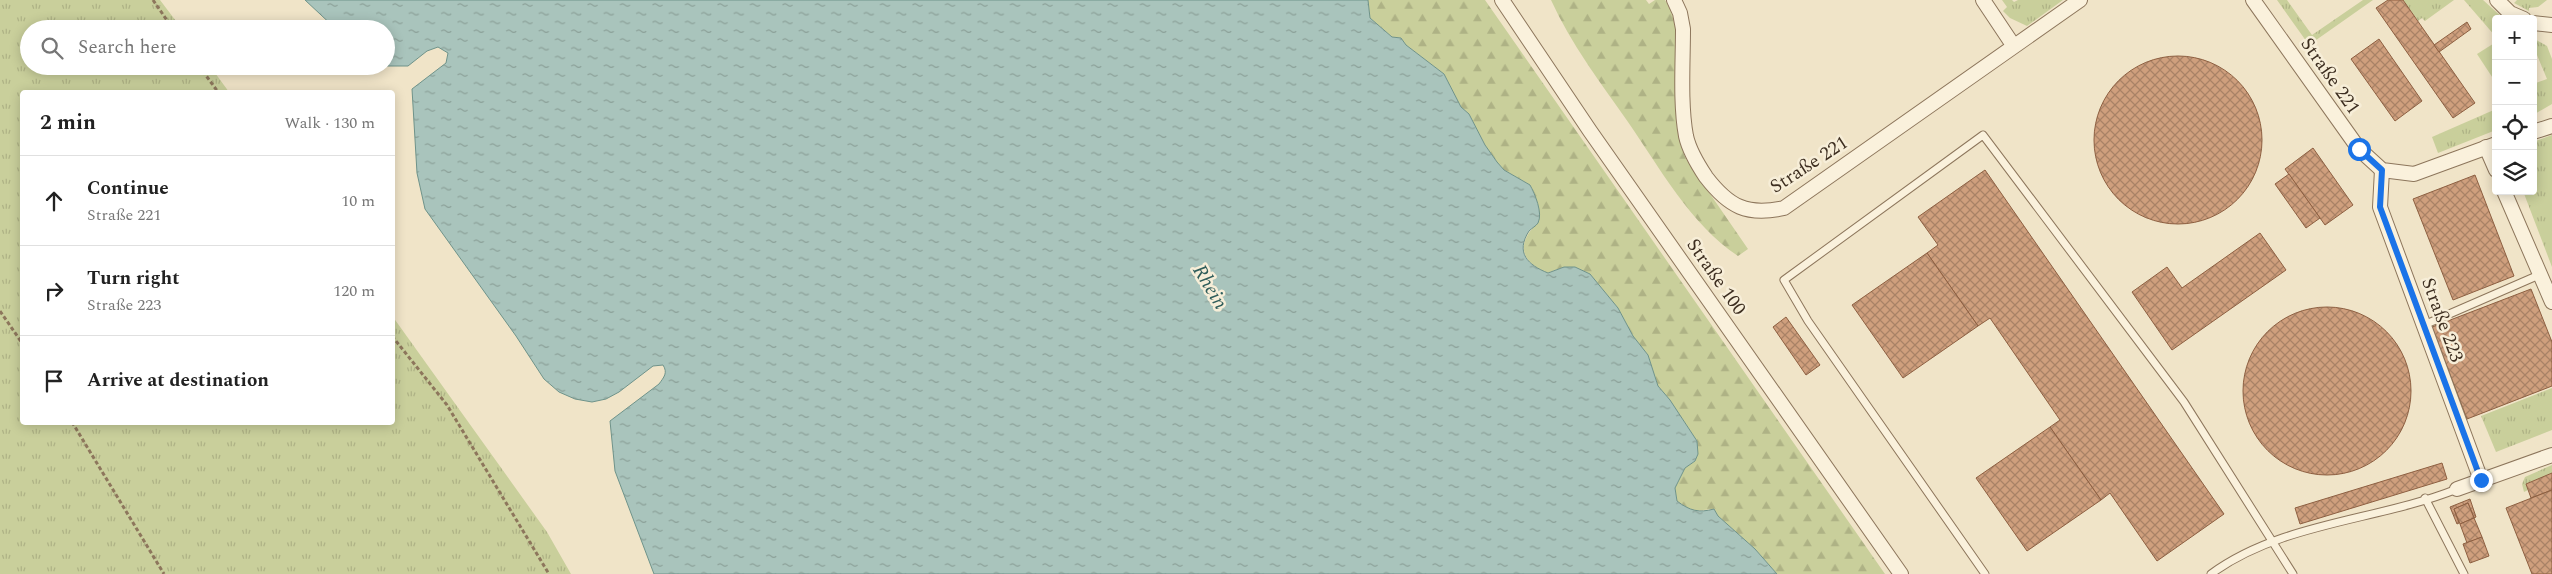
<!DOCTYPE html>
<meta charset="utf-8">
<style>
body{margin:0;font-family:Spectral,serif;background:#f2f2f2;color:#222}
.controls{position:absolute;right:15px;top:15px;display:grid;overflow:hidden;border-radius:5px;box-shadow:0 2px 12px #0003}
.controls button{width:45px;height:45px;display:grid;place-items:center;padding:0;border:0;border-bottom:1px solid #e0e0e0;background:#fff;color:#222;font:25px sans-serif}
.stop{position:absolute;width:15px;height:15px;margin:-11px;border:4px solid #1a73e8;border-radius:50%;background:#fff}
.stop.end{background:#1a73e8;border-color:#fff;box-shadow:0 1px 5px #0008}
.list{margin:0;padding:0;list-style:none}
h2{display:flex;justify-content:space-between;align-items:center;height:65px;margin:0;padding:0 20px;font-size:21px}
h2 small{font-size:16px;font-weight:400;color:#767676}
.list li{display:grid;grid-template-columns:32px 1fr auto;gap:15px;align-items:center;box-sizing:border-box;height:90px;padding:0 20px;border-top:1px solid #e0e0e0}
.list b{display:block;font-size:19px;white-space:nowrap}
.list p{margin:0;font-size:16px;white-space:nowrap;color:#767676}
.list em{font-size:16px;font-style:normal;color:#767676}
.icon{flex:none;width:28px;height:28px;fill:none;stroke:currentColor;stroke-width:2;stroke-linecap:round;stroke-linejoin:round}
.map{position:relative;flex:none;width:2552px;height:574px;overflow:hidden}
.search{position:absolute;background:#fff;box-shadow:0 2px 12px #0003;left:20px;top:20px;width:375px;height:55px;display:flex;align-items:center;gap:12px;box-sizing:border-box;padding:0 18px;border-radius:28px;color:#767676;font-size:19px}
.panel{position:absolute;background:#fff;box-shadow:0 2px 12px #0003;left:20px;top:90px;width:375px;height:335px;border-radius:5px}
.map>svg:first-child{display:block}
.grass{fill:url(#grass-tufts)}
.forest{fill:url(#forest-firs)}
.water{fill:url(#water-ripples);stroke:#6f938a}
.building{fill:url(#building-cross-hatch);stroke:#8d5f41}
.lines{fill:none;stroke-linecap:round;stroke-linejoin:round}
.service-casing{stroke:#8d765c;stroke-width:9}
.minor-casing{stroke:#8d765c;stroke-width:16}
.path{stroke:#8d765c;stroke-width:3;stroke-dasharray:4 2.5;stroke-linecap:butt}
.service{stroke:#faf1dc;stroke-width:7}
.minor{stroke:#faf1dc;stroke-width:14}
.route{stroke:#1a73e8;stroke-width:6}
.labels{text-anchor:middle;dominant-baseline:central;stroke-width:5;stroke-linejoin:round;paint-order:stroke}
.street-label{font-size:19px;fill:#3d2e20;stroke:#f7eed8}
.water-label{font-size:20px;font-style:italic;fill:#2f5d5a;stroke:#f7eed8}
</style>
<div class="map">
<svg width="2552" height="574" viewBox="0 0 2552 574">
<defs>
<pattern id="grass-tufts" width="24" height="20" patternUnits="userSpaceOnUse" patternTransform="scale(1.25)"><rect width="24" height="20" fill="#c9cf9b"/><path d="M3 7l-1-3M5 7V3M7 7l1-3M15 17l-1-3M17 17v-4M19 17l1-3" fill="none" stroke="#aeb285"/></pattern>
<pattern id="forest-firs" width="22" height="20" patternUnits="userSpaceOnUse" patternTransform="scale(1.25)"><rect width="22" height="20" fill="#c9cf9b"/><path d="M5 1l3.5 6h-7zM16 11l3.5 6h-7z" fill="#aeb285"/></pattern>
<pattern id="water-ripples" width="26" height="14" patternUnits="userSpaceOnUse" patternTransform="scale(1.25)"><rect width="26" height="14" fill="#a9c4bc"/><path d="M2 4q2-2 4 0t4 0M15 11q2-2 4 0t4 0" fill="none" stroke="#8ba098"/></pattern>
<pattern id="building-cross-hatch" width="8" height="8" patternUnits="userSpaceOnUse" patternTransform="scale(1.25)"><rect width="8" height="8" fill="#cf9f7d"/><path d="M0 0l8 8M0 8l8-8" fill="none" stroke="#a98266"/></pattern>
</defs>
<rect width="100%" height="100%" fill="#f0e4c8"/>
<g class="grass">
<path d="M0,0H160L182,29H29V66H210L229,92H22V422H392L393,317L547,532L571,574H0Z"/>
<path d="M2002,0H2012L2014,2L2018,0H2063L2027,26L2010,18L2003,11L2007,7Z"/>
<path d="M2277,0H2287L2312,35L2363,0H2373L2309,45Z"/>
<path d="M2403,0H2454L2425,21L2422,18L2418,21Z"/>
<path d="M2464,0H2483L2504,19H2496V37Z"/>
<path d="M2517,0H2547L2538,7L2529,8V11L2514,3Z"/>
<path d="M2533,38L2547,46L2552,59V104L2533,115V84L2547,79L2537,55L2533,56Z"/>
<path d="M2496,42V83L2477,54Z"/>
<path d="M2496,109V130L2438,153L2432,137Z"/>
<path d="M2552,135V267L2523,191H2533V142Z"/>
<path d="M2552,388V430L2496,452L2481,416Z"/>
<path d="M2552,465V473L2526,484L2528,490L2524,492L2522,484L2525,477Z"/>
</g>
<g class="forest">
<path d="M1368,0H1485L1885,574H1777L1755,549L1718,516L1714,509L1692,511L1677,501L1675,488L1685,468L1695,461L1698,454L1697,441L1670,400L1658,386L1648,355L1633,336L1618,308L1590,274L1575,267H1564L1547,273C1520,261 1516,244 1538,222L1534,193L1530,185L1504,170L1497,162L1485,145L1469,114L1461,107L1444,74L1406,45L1401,38L1392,37L1370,18Z"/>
<path d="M1551,0H1646L1649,4L1655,0H1665C1690,36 1667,112 1686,159L1748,249L1738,256C1690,224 1660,168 1628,122C1600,82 1571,44 1551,0Z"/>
</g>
<path class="water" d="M305,0H1368L1370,18L1392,37L1401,38L1406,45L1444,74L1461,107L1469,114L1485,145L1497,162L1504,170L1530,185C1535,194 1543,213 1538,223C1536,226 1532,228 1529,231C1515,253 1528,265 1548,273L1564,267H1575L1590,274L1618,308L1633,336L1648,355L1658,386L1670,400L1697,441L1698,454L1695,461L1685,468L1675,488L1677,501C1690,511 1699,513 1714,509L1718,516L1755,549L1777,574H654L615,471L610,421L659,384C664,377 668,373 663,365L653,366L619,392L606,399L592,402L575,399L559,392L544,379L516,336L425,209L417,173L412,89L446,63L448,53L438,47L427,51L408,66H386V29H336Z"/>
<g class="building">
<path d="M2388,0H2403L2475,103L2453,118L2376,8Z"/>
<path d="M2467,22L2471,29L2439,52L2434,45Z"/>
<path d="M2379,39L2422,101L2395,121L2351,59Z"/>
<circle cx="2178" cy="140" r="84"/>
<path d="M2313,148L2353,205L2325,225L2285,169Z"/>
<path d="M1985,170L2224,514L2157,561L2110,493L2101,500L2050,427L2060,420L1990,318L1978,326L1927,253L1938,245L1918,217Z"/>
<path d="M2289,174L2320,218L2306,228L2275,184Z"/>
<path d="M2475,175L2514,276L2453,300L2413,199Z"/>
<path d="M2260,233L2286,270L2172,350L2132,292L2167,267L2182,288Z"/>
<path d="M1927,253L1978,326L1903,378L1852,305Z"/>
<path d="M2531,289L2552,342V386L2467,419L2432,327Z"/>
<circle cx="2327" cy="391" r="84"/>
<path d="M1786,317L1820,365L1806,375L1773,327Z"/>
<path d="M2050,427L2101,500L2027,551L1976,478Z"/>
<path d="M2442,463L2447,479L2300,524L2295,508Z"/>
<path d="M2552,473V490L2531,498L2526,484Z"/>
<path d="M2552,490V574H2532L2506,508Z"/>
<path d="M2470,499L2476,517L2474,518L2468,503L2454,509L2459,523L2457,524L2450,507Z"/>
<path d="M2468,503L2474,518L2460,524L2454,509Z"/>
<path d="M2474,518L2482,537L2467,543L2460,524Z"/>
<path d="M2482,537L2489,556L2470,563L2463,544Z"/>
</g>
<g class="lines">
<defs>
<g id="service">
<path d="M2424,325L2539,275"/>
<path d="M2425,498L2464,574"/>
<path d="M1985,574L1808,321L1784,280L1983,135L2184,402L2293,574"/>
<path d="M2211,574C2282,522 2377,521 2457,489"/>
</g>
<g id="minor">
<path d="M1502,0L1590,131L1901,574"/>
<path d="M1674,0L1680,13L1683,29C1683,62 1680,104 1686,136C1689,150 1698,165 1706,177C1729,207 1747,216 1784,208L2080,0"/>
<path d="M1983,0L2013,45"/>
<path d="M2253,0L2359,149L2382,170L2414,174L2496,144"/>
<path d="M2497,0L2510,13L2524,19"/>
<path d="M2533,23L2552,25"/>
<path d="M2533,132L2552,126"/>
<path d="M2486,147L2496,170"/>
<path d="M2382,170L2380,207L2481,480"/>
<path d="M2504,191L2552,302"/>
<path d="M2457,489L2552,455"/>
</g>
</defs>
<use href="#service" class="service-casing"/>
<use href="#minor" class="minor-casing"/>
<g class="path">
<path d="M153,0L173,29"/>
<path d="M199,66L218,92"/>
<path d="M0,311L22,343"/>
<path d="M392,336L447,405L549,574"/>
<path d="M72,422L164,574"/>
</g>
<use href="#service" class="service"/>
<use href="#minor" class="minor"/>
</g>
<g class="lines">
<path class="route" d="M2359,149L2382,170L2380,207L2481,480"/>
</g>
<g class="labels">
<g class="street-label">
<text transform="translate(2330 76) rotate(55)">Straße 221</text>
<text transform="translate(1809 165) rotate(-33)">Straße 221</text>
<text transform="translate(1716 277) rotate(55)">Straße 100</text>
<text transform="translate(2442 320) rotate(70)">Straße 223</text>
</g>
<g class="water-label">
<text transform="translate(1210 287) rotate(59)">Rhein</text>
</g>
</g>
</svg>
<div class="controls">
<button>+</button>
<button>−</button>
<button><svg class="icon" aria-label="locate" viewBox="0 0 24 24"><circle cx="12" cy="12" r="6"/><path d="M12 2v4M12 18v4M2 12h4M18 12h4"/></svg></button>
<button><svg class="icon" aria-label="layers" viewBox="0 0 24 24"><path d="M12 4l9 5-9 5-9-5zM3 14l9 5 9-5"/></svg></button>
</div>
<div class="stop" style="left:2359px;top:149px"></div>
<div class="stop end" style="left:2481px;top:480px"></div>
<div class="search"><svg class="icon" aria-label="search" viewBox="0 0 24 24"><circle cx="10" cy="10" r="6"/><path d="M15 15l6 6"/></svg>Search here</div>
<section class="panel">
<h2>2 min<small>Walk · 130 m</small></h2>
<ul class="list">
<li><svg class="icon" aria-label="ahead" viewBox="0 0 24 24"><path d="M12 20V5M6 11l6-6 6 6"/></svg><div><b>Continue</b><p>Straße 221</p></div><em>10 m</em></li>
<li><svg class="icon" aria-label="right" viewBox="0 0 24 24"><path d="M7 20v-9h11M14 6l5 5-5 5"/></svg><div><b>Turn right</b><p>Straße 223</p></div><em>120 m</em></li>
<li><svg class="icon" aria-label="arrive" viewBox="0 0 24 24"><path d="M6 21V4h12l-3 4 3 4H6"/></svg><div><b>Arrive at destination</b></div></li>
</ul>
</section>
</div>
